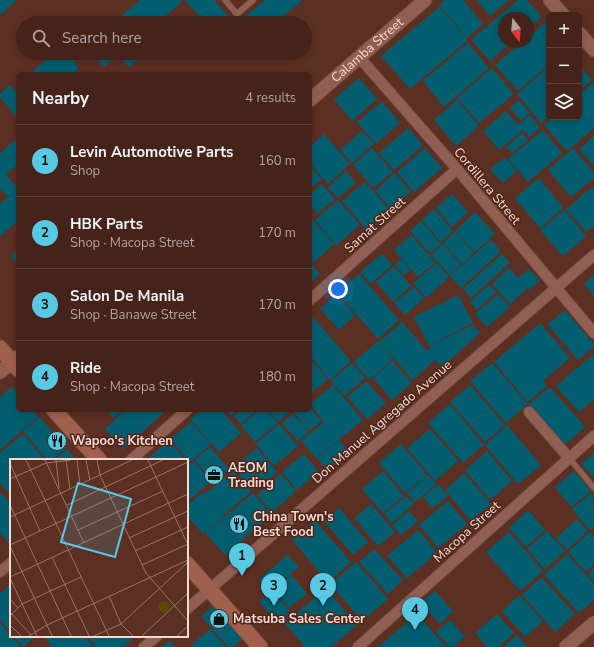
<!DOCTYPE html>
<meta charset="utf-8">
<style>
body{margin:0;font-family:"Nunito Sans",sans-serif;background:#4f2f27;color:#f1f3f6}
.controls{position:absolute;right:12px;top:12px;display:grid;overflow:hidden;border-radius:6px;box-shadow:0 2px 6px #0003}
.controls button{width:36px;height:36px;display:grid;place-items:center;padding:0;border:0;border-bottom:1px solid #5d4039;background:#45231a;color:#f1f3f6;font:20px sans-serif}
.compass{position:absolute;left:498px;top:12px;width:36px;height:36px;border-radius:50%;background:#45231a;box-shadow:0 2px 6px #0003;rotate:164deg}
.you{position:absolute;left:338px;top:289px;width:14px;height:14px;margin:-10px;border:3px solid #fff;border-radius:50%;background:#1a73e8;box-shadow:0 0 0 6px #1a73e833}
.badge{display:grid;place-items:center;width:26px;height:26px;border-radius:50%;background:#58c9e3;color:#111;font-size:13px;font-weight:700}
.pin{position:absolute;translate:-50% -33px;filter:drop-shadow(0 1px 2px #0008)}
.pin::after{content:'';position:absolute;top:21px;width:14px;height:12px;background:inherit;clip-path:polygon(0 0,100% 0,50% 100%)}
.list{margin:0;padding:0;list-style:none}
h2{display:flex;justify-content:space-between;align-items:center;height:52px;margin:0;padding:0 16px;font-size:17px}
h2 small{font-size:13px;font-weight:400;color:#b0a4a2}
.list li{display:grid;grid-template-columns:26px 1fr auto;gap:12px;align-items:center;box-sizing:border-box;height:72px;padding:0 16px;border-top:1px solid #5d4039}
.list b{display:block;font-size:15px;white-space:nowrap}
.list p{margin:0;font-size:13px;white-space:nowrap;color:#b0a4a2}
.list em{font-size:13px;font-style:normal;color:#b0a4a2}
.icon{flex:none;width:22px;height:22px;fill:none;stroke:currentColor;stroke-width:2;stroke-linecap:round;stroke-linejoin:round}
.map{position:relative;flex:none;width:594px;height:647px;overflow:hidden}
.search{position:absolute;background:#45231a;box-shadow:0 2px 6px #0003;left:16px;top:16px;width:296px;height:44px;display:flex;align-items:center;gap:10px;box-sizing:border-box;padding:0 14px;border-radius:22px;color:#b0a4a2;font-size:15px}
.panel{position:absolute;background:#45231a;box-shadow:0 2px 6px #0003;left:16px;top:72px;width:296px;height:340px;border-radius:6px}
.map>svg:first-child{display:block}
.building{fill:#025e6f}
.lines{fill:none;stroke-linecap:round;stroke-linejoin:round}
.service-casing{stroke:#734c42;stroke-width:7}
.minor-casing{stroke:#734c42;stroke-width:12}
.tertiary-casing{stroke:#734c42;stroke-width:15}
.secondary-casing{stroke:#734c42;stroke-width:17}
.service{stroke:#915f52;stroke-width:5}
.minor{stroke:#915f52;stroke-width:10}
.tertiary{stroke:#915f52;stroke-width:13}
.secondary{stroke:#a1604e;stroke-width:15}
.labels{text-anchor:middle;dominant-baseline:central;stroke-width:3;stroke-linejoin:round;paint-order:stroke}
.street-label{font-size:13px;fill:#f7dad2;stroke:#502519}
.poi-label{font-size:13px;font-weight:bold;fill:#f7dad2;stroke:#502519;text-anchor:start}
.inset-road{fill:none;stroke:#9a7369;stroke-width:1}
.view{fill:#58c9e3;fill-opacity:0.15;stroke:#58c9e3;stroke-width:2}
.inset-edge{fill:none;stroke:#f7dad2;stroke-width:2}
</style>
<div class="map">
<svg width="594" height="647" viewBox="0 0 594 647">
<rect width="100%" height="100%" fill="#5c2f23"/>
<g class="building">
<path d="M0,0H17L0,15Z"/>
<path d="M140,0H182L183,1L157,23H113Z"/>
<path d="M185,0H214L234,23H205Z"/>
<path d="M265,0H303L275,23H237Z"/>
<path d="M445,0H463L483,24L467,38L439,5Z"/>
<path d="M477,0H509L490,16Z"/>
<path d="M518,0H527L542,17L528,28V18H504V42H512L490,61L471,40Z"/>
<path d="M439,7L468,40L410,89L381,56Z"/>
<path d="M546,21L549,24V65L518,91L495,65L522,42H528V37Z"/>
<path d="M468,43L489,68L444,107L423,81Z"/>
<path d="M54,53H85L74,62L79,68L73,74H30Z"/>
<path d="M92,53H146L129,67L118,55L104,67Z"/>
<path d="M579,65L592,80L579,91Z"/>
<path d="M549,67V116L541,123L517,94Z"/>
<path d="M492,68L514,94L479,123L457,98Z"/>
<path d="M359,78L377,99L352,121L334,99Z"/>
<path d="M594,82V128L567,151L544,125L553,117H579V95Z"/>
<path d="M10,85L18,95V119L0,97V94Z"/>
<path d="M457,100L479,126L456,146L434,120Z"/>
<path d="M519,100L530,113L521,121L510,108Z"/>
<path d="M382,102L400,123L376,144L357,122Z"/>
<path d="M506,111L518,125L530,115L540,128L529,137L523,130L499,150L483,131Z"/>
<path d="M408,128L423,145L394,170L379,153Z"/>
<path d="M543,130L562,153L528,182L508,159Z"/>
<path d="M362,131L374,144L352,163L340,150Z"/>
<path d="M522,133L528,140L512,153L506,147Z"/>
<path d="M324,134L350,164L328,184L310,163V146Z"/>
<path d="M594,136V166L579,149Z"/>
<path d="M15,140L18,144V164L6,175L18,188V221L0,236V204L8,197L0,189V153Z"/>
<path d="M372,148L393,172L373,188L353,165Z"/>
<path d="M425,148L442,168L414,192L397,172Z"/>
<path d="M573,148L594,173V178L571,197L548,170Z"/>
<path d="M505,157L517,171L503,183L490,169Z"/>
<path d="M310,166L322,179L310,189Z"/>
<path d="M346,171L356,183L338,198L328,187Z"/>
<path d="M395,173L411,192L391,209L375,191Z"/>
<path d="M539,178L563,208L540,228L515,198Z"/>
<path d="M365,182L389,209L366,229L342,201Z"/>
<path d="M322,184L335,199L317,214L310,205V194Z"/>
<path d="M592,187L594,189V226L586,232L566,209Z"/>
<path d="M452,194L468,212L452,227L436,208Z"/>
<path d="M338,200L360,225L336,245L315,220Z"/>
<path d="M434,209L453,231L441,242L422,220Z"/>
<path d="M564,210L586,236L563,256L540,230Z"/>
<path d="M475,212L495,234L475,252L455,231Z"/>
<path d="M310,216L334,244L313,263L310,260Z"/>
<path d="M421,221L441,244L430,253L410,231Z"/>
<path d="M455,232L474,253L462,264L443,243Z"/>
<path d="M411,235L435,262L418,277L394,250Z"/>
<path d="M491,240L501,251L461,288L450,276Z"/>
<path d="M443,244L461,265L450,275L431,255Z"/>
<path d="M18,250V264L11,256Z"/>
<path d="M382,254L392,265L371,284L360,272Z"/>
<path d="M502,254L510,263L471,298L463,289Z"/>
<path d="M402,259L410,270L404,275L395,265Z"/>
<path d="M310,262L320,274L310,283Z"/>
<path d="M437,263L449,277L426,298L413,283Z"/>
<path d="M394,266L411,286L393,302L376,282Z"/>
<path d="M509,268L518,278L529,269L540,281L529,290L528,288L510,304L492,284Z"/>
<path d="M359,274L399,320L378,339L337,292Z"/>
<path d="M594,275V295L584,284Z"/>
<path d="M489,285L496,292L477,310L470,302Z"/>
<path d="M414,287L424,298L405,315L394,303Z"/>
<path d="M337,294L355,315L339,330L320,309Z"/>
<path d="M498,294L510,307L487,327L475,314Z"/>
<path d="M458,295L473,323L429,346L414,317Z"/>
<path d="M565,310L594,344V347L578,360L547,324Z"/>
<path d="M312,316L351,361L330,380L310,356V317Z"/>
<path d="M402,322L427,351L432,345L473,325L480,333L442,367L435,360L413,380L379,342Z"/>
<path d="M540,323L570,358L543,381L547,386L528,402L494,362Z"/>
<path d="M378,341L393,359L369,380L354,362Z"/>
<path d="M594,354V400L579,412L556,386Z"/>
<path d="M310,359L328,379L310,394Z"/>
<path d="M392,361L412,383L392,400L373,378Z"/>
<path d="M352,363L365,378L344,396L331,381Z"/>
<path d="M492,363L528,404L506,423L470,381Z"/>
<path d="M366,381L386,403L367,419L347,397Z"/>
<path d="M333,385L363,420L316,458L301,441L324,422L310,404Z"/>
<path d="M470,385L505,425L485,442L450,402Z"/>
<path d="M11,387L18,394V410H32L38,417L0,450V397Z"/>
<path d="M550,387L585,427L563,446L528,405Z"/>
<path d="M450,404L484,445L463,463L428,423Z"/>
<path d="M310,408L321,421L309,431L294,413L298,410H310Z"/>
<path d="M106,410H123L114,418Z"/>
<path d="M125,410H167L123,449L105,429Z"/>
<path d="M201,410H221L241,433L219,452L190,419Z"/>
<path d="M226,410H238L231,416Z"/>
<path d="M241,410H257L241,424L234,416Z"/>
<path d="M259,410H267L278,423L255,442L241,426Z"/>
<path d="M269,410H292L278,422Z"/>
<path d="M293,414L309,432L298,441L282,423Z"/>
<path d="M40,417L66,448L52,460H47L23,431Z"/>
<path d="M191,422L211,444L190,462L170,439Z"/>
<path d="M279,424L298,446L274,466L256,444Z"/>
<path d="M507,425L541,465L518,484L485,445Z"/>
<path d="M430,429L458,461L435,481L407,448Z"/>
<path d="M23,434L45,460H11V496L0,483V453Z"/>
<path d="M339,440L348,452L327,470L317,458Z"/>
<path d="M169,441L186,460H146Z"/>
<path d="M401,444L427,475L405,493L379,463Z"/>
<path d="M210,447L229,469L214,483L195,460Z"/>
<path d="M257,448L277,472L268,480L266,478L252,490L233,468Z"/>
<path d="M67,449L76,460H54Z"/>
<path d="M487,451L512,481L490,500L465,470Z"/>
<path d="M594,453V478L581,464Z"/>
<path d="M304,454L319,472L297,490L282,472Z"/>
<path d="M194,461L211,481L188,501L187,500V467Z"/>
<path d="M233,471L251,492L223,515L205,494Z"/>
<path d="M383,471L404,496L383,513L362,489Z"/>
<path d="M574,471L591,491L571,507L555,487Z"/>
<path d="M464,473L491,504L471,521L445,490Z"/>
<path d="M281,474L296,491L272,512L257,495Z"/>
<path d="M428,475L436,484L415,502L407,493Z"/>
<path d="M438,484L448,496L433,508L423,497Z"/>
<path d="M0,492L11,504V545L0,533Z"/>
<path d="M203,492L224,516L203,534L187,516V506Z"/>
<path d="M593,492L594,527L590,530L572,509Z"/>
<path d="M253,493L272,515L225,555L205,533Z"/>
<path d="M406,496L414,504L392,523L384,514Z"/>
<path d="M448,501L467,524L438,548L419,525Z"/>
<path d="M371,504L395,532L378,546L354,518Z"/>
<path d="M339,508L368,542L353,555L324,521Z"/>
<path d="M528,510L545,530L526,547L509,528Z"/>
<path d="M409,511L418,521L401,535L392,525Z"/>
<path d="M577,519L588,531L567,550L556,538Z"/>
<path d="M315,520L351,562L328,582L292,540Z"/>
<path d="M418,530L437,553L407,578L387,556Z"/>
<path d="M547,531L565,551L545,569L527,549Z"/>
<path d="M509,532L543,571L520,591L486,552Z"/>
<path d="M590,532L594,537V565L586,572L568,552Z"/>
<path d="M374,549L403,580L388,594L359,562Z"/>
<path d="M567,554L594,584V600L579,613L544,575Z"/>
<path d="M288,555L299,567L270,591L259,579Z"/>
<path d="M356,562L388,599L362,621L330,584Z"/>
<path d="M594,569V581L588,575Z"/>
<path d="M291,575L307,594L289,608L274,590Z"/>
<path d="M541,577L575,614L555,632L522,595Z"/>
<path d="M11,584V633L0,620V593Z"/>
<path d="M326,588L357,625L331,647H305L285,623Z"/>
<path d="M272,591L290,611L277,622L259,602Z"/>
<path d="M435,591L453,611L440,624L421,602Z"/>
<path d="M519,595L543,621L525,637L502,611Z"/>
<path d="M213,606L242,639L233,647H228L201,616Z"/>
<path d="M417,614L446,647H378Z"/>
<path d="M497,614L514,633L498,647H487L475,633Z"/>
<path d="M450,620L465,637L453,647H449L436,632Z"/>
<path d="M0,622L11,636L21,647H0Z"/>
<path d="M210,629L226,647H194L192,644Z"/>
<path d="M517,635L527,647H503Z"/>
<path d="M14,636H36L23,647Z"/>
<path d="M48,636H84L94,647H52L45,638Z"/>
<path d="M87,636H131L133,638L123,647H96Z"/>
<path d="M170,641L175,647H162Z"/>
</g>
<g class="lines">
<defs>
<g id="service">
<path d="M225,0L237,14L253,0"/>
<path d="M569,458L594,488"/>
</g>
<g id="minor">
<path d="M359,57L457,169L594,333"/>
<path d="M310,300L457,169"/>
<path d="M529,412L569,458"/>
<path d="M131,460L187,410"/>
<path d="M0,572L11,563"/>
<path d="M187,609L594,255"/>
<path d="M144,647L157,636"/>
<path d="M358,647L594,436"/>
</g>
<g id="tertiary">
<path d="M550,0L563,15"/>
<path d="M579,33L594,50"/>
<path id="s1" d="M310,100L425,0"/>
<path d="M0,372L18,357"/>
<path d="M566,647L594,623"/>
</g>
<g id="secondary">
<path d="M0,348L18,369"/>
<path d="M54,410L99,460"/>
<path d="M187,564L260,647"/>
</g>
</defs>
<use href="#service" class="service-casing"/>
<use href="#minor" class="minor-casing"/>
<use href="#tertiary" class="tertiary-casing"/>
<use href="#secondary" class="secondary-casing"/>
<use href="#service" class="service"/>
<use href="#minor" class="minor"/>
<use href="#tertiary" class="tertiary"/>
<use href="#secondary" class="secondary"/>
</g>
<defs>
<symbol id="restaurant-disc" viewBox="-11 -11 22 22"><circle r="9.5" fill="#58c9e3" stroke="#502519"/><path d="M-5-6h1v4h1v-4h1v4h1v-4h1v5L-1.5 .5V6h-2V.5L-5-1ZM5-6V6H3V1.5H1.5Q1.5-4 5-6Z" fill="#111"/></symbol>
<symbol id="office-disc" viewBox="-11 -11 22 22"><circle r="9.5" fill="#58c9e3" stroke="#502519"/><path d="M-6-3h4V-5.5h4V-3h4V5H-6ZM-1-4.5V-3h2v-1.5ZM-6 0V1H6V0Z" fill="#111"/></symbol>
<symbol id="shop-disc" viewBox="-11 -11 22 22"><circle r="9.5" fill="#58c9e3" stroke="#502519"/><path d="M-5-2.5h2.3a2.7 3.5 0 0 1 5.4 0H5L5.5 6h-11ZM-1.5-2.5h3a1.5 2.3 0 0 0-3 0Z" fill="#111"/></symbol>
</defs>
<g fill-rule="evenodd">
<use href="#restaurant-disc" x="46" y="430" width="22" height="22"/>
<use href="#office-disc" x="203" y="464" width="22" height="22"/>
<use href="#restaurant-disc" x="228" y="513" width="22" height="22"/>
<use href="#shop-disc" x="208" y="608" width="22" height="22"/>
</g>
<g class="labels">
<g class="street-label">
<text stroke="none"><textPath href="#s1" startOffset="76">Calamba Street</textPath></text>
<text transform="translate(487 186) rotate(50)">Cordillera Street</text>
<text transform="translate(375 225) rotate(-42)">Samat Street</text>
<text transform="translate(382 422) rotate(-41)">Don Manuel Agregado Avenue</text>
<text transform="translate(467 532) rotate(-42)">Macopa Street</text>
</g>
<g class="poi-label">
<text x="71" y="441">Wapoo's Kitchen</text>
<text x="228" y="468">AEOM<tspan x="228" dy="15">Trading</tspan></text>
<text x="253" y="517">China Town's<tspan x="253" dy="15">Best Food</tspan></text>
<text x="233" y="619">Matsuba Sales Center</text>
</g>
</g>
<g transform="translate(10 459)">
<rect width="178" height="178" fill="#5c2f23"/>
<path d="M148.5 148a5.5 5.5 0 1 1 11 0a5.5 5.5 0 1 1-11 0Z" fill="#5b4b00"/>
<path class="inset-road" d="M16,1L99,177M35,1L74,84M46,1L49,29M56,1L60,30M67,1L70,25M76,1L80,21M87,1L90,16L136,114L178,162M138,1L178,86M0,4L30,72M0,20L36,4L61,1M0,46L61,177M57,46L153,1M0,58L122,1M68,71L153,32M119,79L178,52M0,86L178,3M0,87L42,177M125,92L178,68M42,98L79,177M132,106L178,85M0,118L178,35M0,119L27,177M99,137L111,165L123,177M0,140L8,149M0,153L21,176M0,157L12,145L71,118M0,166L11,177M19,177L37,166L178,101M84,177L111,165L178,103M132,177L178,134M167,177L178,167"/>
<path class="view" d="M68,24L121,40L105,98L51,83Z"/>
<rect width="178" height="178" class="inset-edge"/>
</g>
</svg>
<div class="controls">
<button>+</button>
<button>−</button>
<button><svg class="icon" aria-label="layers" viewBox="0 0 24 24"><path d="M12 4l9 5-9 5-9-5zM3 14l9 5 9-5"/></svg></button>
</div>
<svg class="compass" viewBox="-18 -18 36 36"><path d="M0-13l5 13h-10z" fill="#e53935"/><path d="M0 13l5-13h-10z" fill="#b0a4a2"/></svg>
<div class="you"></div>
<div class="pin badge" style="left:242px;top:576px">1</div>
<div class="pin badge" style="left:323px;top:606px">2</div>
<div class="pin badge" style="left:274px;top:606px">3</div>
<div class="pin badge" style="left:415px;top:630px">4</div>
<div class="search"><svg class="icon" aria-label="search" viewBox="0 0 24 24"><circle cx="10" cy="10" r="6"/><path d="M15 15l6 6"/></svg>Search here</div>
<section class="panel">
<h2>Nearby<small>4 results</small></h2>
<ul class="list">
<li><span class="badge">1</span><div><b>Levin Automotive Parts</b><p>Shop</p></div><em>160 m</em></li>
<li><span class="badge">2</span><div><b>HBK Parts</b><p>Shop · Macopa Street</p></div><em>170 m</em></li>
<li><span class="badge">3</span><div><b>Salon De Manila</b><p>Shop · Banawe Street</p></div><em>170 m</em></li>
<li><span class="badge">4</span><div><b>Ride</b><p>Shop · Macopa Street</p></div><em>180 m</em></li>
</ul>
</section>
</div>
